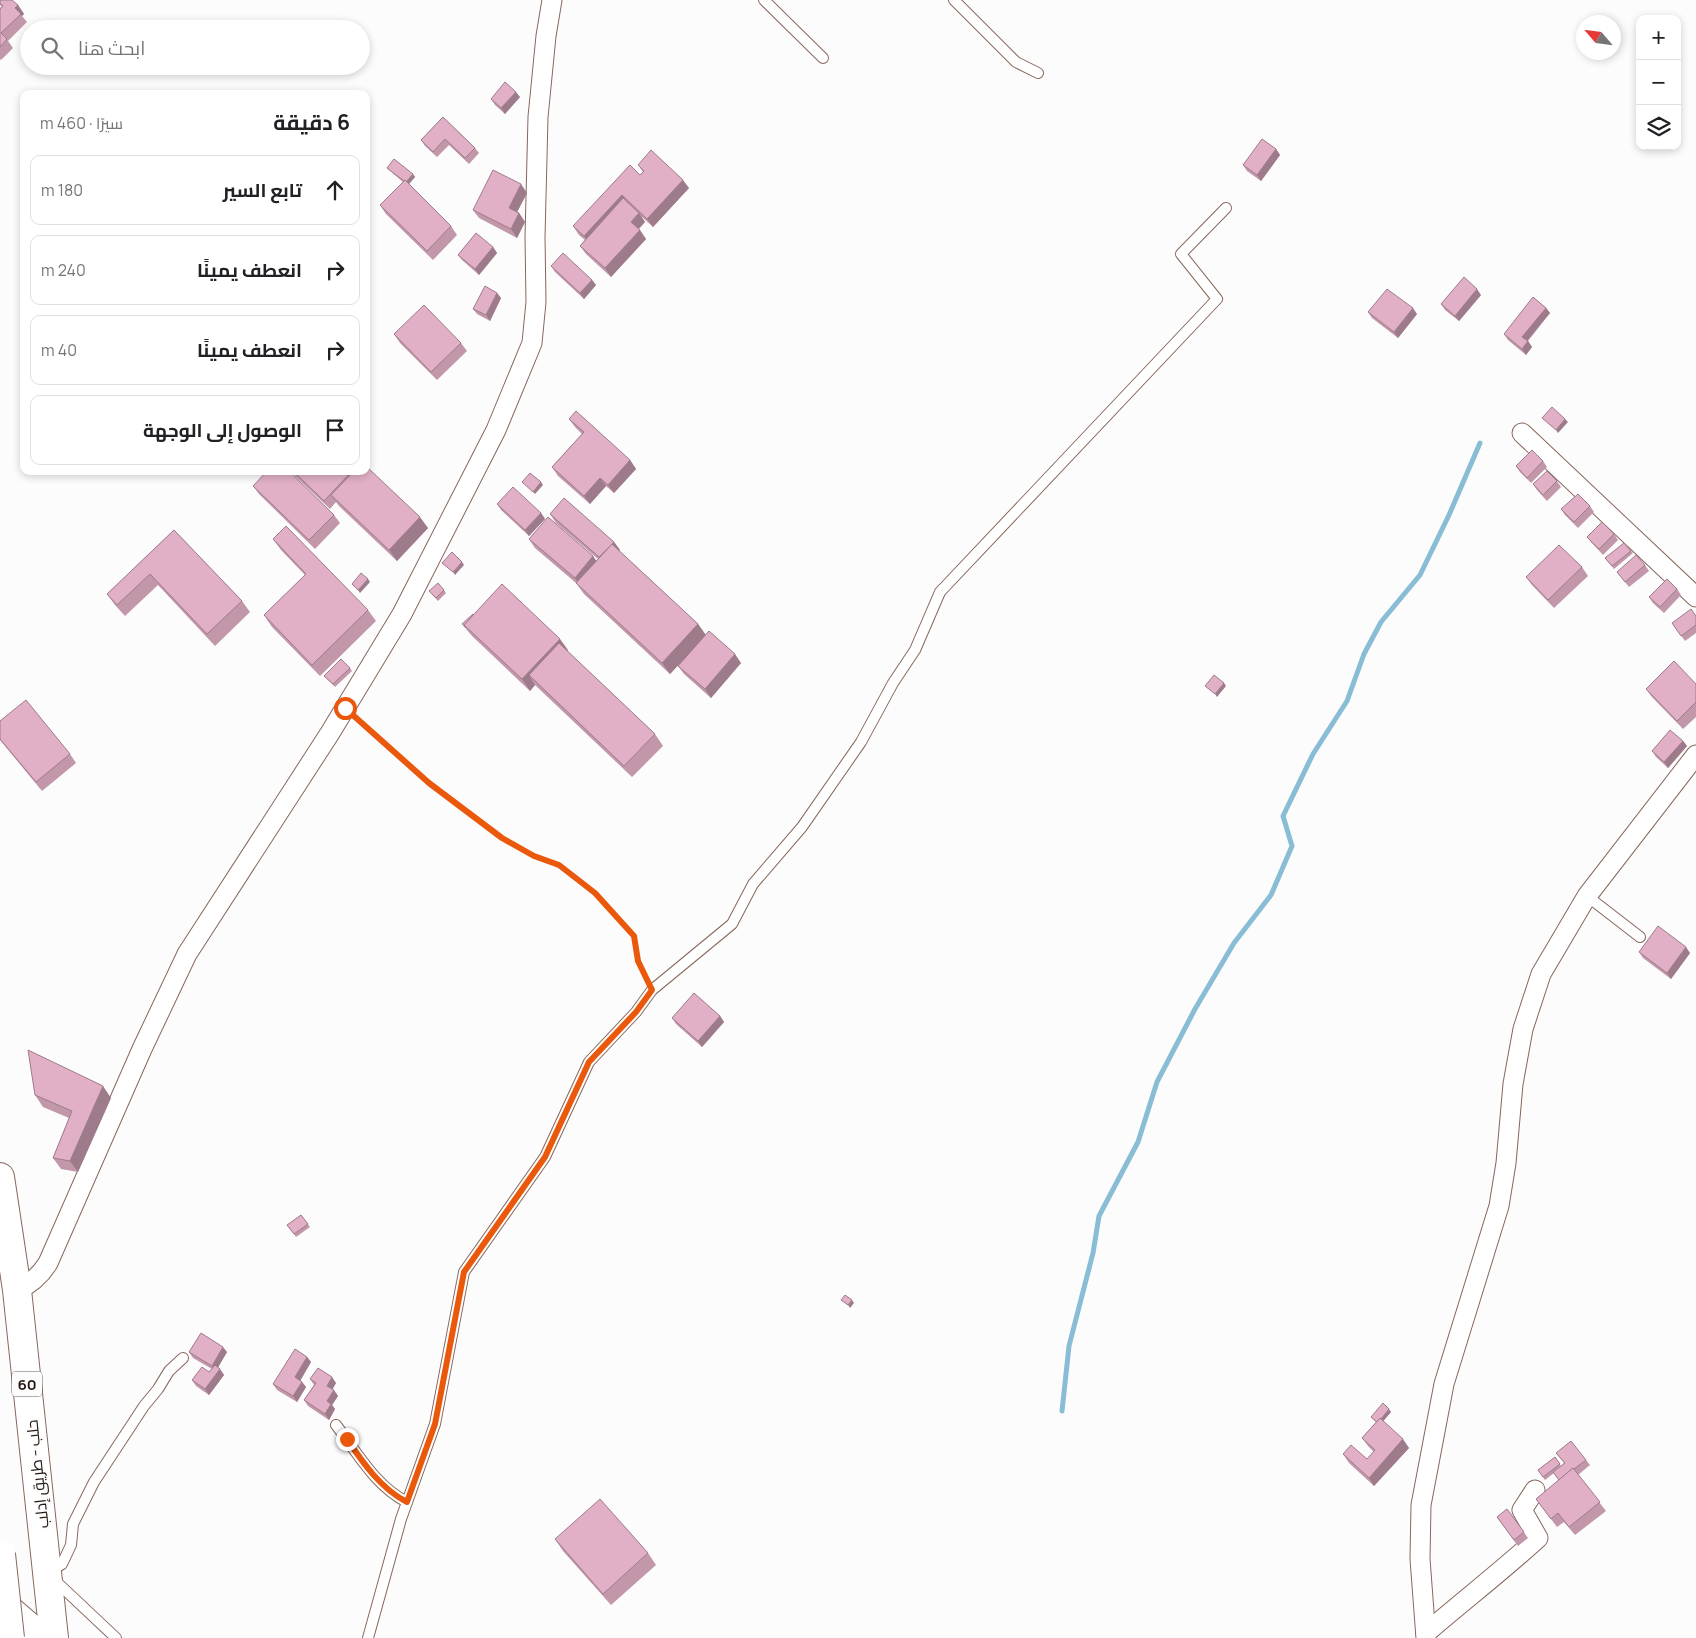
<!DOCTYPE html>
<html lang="ar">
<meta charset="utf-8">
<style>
body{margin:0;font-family:Manrope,Cairo,sans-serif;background:#f2f2f2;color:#202124;direction:rtl}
.controls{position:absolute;right:15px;top:15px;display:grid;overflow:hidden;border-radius:10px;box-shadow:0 2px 8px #0003}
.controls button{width:45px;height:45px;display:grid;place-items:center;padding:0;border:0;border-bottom:1px solid #e0e0e0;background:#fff;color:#202124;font:25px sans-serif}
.compass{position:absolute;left:1576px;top:15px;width:45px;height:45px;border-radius:50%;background:#fff;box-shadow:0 2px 8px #0003;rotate:298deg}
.stop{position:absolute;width:15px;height:15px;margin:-11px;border:4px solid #ea580c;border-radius:50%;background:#fff}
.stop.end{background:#ea580c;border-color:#fff;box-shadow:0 1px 5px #0008}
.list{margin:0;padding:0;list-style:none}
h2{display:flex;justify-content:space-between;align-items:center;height:65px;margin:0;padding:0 20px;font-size:21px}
h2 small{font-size:16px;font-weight:400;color:#757577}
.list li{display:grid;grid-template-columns:32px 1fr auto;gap:15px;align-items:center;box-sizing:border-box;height:70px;margin:0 10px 10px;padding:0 10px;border:1px solid #e0e0e0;border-radius:10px}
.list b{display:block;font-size:19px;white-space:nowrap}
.list em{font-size:16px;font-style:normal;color:#757577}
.icon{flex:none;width:28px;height:28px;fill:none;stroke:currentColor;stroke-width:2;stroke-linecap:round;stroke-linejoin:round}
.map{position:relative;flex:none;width:1696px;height:1638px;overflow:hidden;direction:ltr}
.search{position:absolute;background:#fff;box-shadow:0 2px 8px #0003;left:20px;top:20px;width:350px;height:55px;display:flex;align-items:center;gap:12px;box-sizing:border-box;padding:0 18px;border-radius:28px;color:#757577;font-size:19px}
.panel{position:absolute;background:#fff;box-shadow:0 2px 8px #0003;left:20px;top:90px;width:350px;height:385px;border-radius:10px;direction:rtl}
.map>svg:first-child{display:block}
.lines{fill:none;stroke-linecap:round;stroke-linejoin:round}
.stream{stroke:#88bdd5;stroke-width:5}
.lane-casing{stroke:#87675c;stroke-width:12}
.street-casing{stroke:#87675c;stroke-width:21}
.primary-casing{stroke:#87675c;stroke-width:30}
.highway-casing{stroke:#87675c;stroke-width:30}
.path{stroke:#afaaa8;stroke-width:3;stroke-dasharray:2.5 2.5;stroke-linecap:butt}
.lane{stroke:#fff;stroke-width:10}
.street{stroke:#fff;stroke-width:19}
.primary{stroke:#fff;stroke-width:28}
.highway{stroke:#fff;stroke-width:28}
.primary-bridge-casing{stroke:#87675c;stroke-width:30;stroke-linecap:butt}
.primary-bridge{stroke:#fff;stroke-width:28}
.wall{fill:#c297aa}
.shaded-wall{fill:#9e7b8b}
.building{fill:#e1b0c6;stroke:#9e7b8b}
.route{stroke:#ea580c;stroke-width:6}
.labels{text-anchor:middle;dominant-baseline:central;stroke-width:4;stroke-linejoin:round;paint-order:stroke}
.shield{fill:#fcfcfc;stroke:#655c58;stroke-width:1}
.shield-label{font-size:15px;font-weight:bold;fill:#241712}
.street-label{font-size:16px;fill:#241712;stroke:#fcfcfc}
</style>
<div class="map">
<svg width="1696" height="1638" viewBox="0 0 1696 1638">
<rect width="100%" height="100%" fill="#fcfcfc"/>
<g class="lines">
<path class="stream" d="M1062,1411L1069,1346L1093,1253L1099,1216L1138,1142L1157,1082L1195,1009L1234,943L1271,895L1292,846L1283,816L1313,754L1347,701L1364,654L1381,622L1420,575L1449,515L1480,443"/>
<defs>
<g id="lane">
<path d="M764,0L823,58"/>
<path d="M954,0L1016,62L1038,73"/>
<path d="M1587,896L1640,937"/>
<path d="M336,1425C357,1452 375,1486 407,1502"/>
<path d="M116,1638L47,1573L62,1564L71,1545L73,1524L94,1482L144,1406L158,1389L169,1371L183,1358"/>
<path d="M368,1638L401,1519L435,1424L464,1272L545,1157L589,1062L636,1012L652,990L732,924L753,884L802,827L861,742L893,683L915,650L940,592L1217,299L1181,254L1226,208"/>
</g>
<g id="street">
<path d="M1522,433L1696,597"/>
<path d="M17,1290C31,1284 40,1276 48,1263L142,1049L187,954L330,733L402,614L496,430L532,343L536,302L535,237L538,117L546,36L552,0"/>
<path d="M1426,1633C1463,1601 1502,1571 1538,1538L1522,1510L1535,1490"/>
<path d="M1426,1638L1420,1559L1421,1505L1444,1384L1499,1206L1506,1163L1513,1084L1523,1029L1541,974L1587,896L1696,755"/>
</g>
<path id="primary" d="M0,1177L17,1290L54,1638"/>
<path id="highway" d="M0,1602L42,1638"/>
</defs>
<use href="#lane" class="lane-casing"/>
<use href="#street" class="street-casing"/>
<use href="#primary" class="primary-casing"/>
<use href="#highway" class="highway-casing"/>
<path class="path" d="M357,719L429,783L502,838L534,856L559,865L595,893L634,936L638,961L647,979"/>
<use href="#lane" class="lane"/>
<use href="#street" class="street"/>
<use href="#primary" class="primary"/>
<use href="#highway" class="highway"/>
<defs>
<path id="primary-bridge" d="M1,1554L10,1638"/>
</defs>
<use href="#primary-bridge" class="primary-bridge-casing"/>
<use href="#primary-bridge" class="primary-bridge"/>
</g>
<g class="wall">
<path d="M0,0L18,5L24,14L22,16L27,22L8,41L13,48L1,60L0,59V7L1,8L2,7L0,5Z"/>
<path d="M520,97L505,114L495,105L491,99Z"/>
<path d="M443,117L475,148L479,153L469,164L449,145L437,157L425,146L421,140Z"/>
<path d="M1276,149L1280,155L1261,181L1247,171L1243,165Z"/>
<path d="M638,165L689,188L653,227L641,216L645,222L638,229L646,239L611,277L586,254L580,246L585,240L579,235L573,226L640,175L643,172Z"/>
<path d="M387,168L413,174L415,177L409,184L451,226L457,235L433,260L386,214L380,205L403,182L389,170Z"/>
<path d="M527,193L517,212L519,213L525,222L517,238L479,218L473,210Z"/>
<path d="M493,247L497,253L479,275L462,260L458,255Z"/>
<path d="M551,266L592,280L596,285L584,299L555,272Z"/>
<path d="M497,293L501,298L490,321L477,314L473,309Z"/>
<path d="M1481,295L1459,321L1445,310L1441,304Z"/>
<path d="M1546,308L1550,313L1528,341L1532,347L1526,355L1508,340L1504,334Z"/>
<path d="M1368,312L1417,314L1398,338L1372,318Z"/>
<path d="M394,334L461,343L467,351L437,380L400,343Z"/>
<path d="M569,419L630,460L636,469L614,493L606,486L590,504L558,476L552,467L582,434L575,427Z"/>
<path d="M1543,461L1547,467L1531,483L1520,472L1516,466Z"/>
<path d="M292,471H366L428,528L397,561L339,506L336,502L330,509L295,476Z"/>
<path d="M1557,481L1561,487L1547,501L1537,490L1533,484Z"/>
<path d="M253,486L334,515L340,523L315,549L259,494Z"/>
<path d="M497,504L541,513L545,519L529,536L501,510Z"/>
<path d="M1590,506L1594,512L1578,528L1565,515L1561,509Z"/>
<path d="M550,514L614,542L620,550L619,551L698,624L705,635L741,663L711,698L684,674L678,666L686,657L670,674L584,594L576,583L535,548L529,539L593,556L596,561L598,559L556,523Z"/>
<path d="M174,530L242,601L250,612L215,646L158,585L125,616L115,605L107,594Z"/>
<path d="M1614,534L1618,540L1603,555L1591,542L1587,537Z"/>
<path d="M273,539L368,610L376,621L320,676L272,627L264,615L305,575L281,550Z"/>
<path d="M1624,543L1633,553L1614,569L1605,558Z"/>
<path d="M1645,565L1649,571L1629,587L1617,572Z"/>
<path d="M1582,567L1588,576L1554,608L1532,585L1526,577Z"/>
<path d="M1677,589L1681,595L1664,613L1653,603L1649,597Z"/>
<path d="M444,590L446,593L438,601L429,591Z"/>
<path d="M1696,616V633L1685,641L1672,623Z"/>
<path d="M462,624L568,650L567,651L655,734L663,746L632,777L535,685L530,691L472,636Z"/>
<path d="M350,668L352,671L335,687L324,676Z"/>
<path d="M1696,684V717L1683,729L1652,697L1646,689Z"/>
<path d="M0,721L70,754L76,763L42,791L0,740Z"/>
<path d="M1683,741L1687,746L1668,768L1656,757L1652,751Z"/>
<path d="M1639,952L1690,953L1671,979L1643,958Z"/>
<path d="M720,1016L724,1022L702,1047L676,1024L672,1018Z"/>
<path d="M35,1095L111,1098L78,1172L61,1169L53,1158L69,1118L43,1107Z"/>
<path d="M301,1215L310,1227L296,1237L287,1225Z"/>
<path d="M189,1352H227L218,1367L224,1375L209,1395L196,1386L192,1380L209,1372L212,1369L193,1358Z"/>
<path d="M307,1357L311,1362L300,1380L302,1382L306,1387L297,1402L277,1390L273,1384Z"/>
<path d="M310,1379L336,1383L332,1389L338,1396L332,1405L335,1409L329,1420L308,1406L304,1400L314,1385Z"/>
<path d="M1391,1412L1383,1421L1409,1448L1374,1486L1349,1463L1343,1454L1367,1459L1374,1452L1368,1446L1362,1438L1376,1422L1371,1417Z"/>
<path d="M1556,1453L1586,1460L1590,1465L1578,1475L1606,1511L1575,1535L1564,1522L1557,1527L1536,1499L1559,1480L1554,1473L1545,1480L1538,1470L1555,1457L1561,1466L1564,1463Z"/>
<path d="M1507,1509L1528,1538L1518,1546L1497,1517Z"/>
<path d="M555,1539L648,1553L656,1565L611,1605L563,1551Z"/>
</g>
<g class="shaded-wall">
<path d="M18,5L24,14L22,16L15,8Z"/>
<path d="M516,92L520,97L505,114L501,108Z"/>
<path d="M1276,149L1280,155L1261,181L1257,175Z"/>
<path d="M413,174L415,177L408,185L406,183Z"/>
<path d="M683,180L689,188L653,227L647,219Z"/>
<path d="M521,184L527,193L515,216L509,208Z"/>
<path d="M622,195L628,204L590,245L584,236Z"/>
<path d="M519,213L525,222L517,238L511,229Z"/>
<path d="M639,213L645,222L637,231L631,222Z"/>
<path d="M640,230L646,239L611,277L605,268Z"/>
<path d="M493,247L497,253L479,275L475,269Z"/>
<path d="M592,280L596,285L584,299L580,293Z"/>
<path d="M1477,289L1481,295L1459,321L1455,316Z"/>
<path d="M497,293L501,298L490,321L486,315Z"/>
<path d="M1413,308L1417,314L1398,338L1394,332Z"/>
<path d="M1546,308L1550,313L1526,342L1522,337Z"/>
<path d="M1528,341L1532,347L1526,355L1522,349Z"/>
<path d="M1565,419L1568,422L1558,433L1556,430Z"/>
<path d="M630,460L636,469L614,493L608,485Z"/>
<path d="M600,478L606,486L590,504L584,496Z"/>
<path d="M541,482L543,485L535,494L533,492Z"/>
<path d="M541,513L545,519L529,536L525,530Z"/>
<path d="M420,517L428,528L397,561L389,550Z"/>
<path d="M614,542L620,550L606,566L600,557Z"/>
<path d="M593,556L599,565L581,587L575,578Z"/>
<path d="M462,562L464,565L455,575L453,572Z"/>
<path d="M368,579L370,582L360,593L358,590Z"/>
<path d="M698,624L706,635L670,674L662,663Z"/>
<path d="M560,639L568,650L537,683L529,675L535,685L530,691L522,679Z"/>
<path d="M735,654L741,663L711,698L705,689Z"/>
<path d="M1224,683L1226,686L1217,697L1215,694Z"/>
<path d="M1683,741L1687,746L1668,768L1664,762Z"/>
<path d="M1686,947L1690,953L1671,979L1667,973Z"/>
<path d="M720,1016L724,1022L702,1047L698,1041Z"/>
<path d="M103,1086L111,1098L78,1172L70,1161Z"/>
<path d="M852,1300L854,1303L850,1308L848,1305Z"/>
<path d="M223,1347L227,1352L216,1371L212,1366Z"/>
<path d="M307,1357L311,1362L299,1383L295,1377Z"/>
<path d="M220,1369L224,1375L209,1395L205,1389Z"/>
<path d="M332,1377L336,1383L331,1392L327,1386Z"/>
<path d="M302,1382L306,1387L297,1402L293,1396Z"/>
<path d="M334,1390L338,1396L332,1405L335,1409L329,1420L325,1414L327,1401Z"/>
<path d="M1389,1409L1391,1412L1380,1425L1378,1423Z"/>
<path d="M1403,1439L1409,1448L1374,1486L1369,1478Z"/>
</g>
<g class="building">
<path d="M0,0H12L18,5L15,8L21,14L1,33L7,39L0,47V9L3,6L0,3Z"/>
<path d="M505,82L516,92L501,108L491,99Z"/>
<path d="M443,117L475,148L465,158L445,139L433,152L421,140Z"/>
<path d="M1262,139L1276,149L1257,175L1243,165Z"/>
<path d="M651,150L683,180L647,219L622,195L584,236L573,226L630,165L640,175L644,171L638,165Z"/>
<path d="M394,159L413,174L406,182L405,180L404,181L387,168Z"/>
<path d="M493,170L521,184L509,208L519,213L511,229L473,210Z"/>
<path d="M405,180L451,226L427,251L380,205Z"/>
<path d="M623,198L639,213L631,222L640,230L605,268L580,246Z"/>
<path d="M476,233L493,247L475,269L458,255Z"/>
<path d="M563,253L592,280L580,293L551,266Z"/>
<path d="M1464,277L1477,289L1455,316L1441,304Z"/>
<path d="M485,286L497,293L486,315L473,309Z"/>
<path d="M1387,289L1413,308L1394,332L1368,312Z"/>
<path d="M1533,297L1546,308L1522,337L1528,341L1522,349L1504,334Z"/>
<path d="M424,305L461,343L431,372L394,334Z"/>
<path d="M1552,407L1565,419L1556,430L1542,418Z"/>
<path d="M576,411L630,460L608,485L600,478L584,496L552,467L584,432L569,419Z"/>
<path d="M1532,450L1543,461L1527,478L1516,466Z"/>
<path d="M366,466L420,517L389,550L331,495L354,471H366Z"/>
<path d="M267,471H289L334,515L309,540L253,486Z"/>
<path d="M293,471H352L324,501Z"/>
<path d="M1547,471L1557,481L1543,495L1533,484Z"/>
<path d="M530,473L541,482L533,492L522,482Z"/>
<path d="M513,487L541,513L525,530L497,504Z"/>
<path d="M1578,494L1590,506L1574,522L1561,509Z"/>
<path d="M564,498L614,542L599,557L550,514Z"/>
<path d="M548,517L593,556L575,578L529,539Z"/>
<path d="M1602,522L1614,534L1599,549L1587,537Z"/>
<path d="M286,526L368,610L312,665L264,615L306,574L273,539Z"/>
<path d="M174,530L242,601L207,634L150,574L117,605L107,594Z"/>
<path d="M1624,543L1631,551L1612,566L1605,558Z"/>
<path d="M612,544L698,624L662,663L576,583Z"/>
<path d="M1559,545L1582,567L1548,600L1526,577Z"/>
<path d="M452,552L462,562L453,572L442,563Z"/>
<path d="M1636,555L1645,565L1625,582L1617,572Z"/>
<path d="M361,573L368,579L358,590L352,584Z"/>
<path d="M1667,579L1677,589L1660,607L1649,597Z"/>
<path d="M438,583L444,590L436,598L429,591Z"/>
<path d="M502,584L560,639L522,679L464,625Z"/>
<path d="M1691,609L1696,616V625L1681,636L1672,623Z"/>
<path d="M473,614V615L464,625L466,628L462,624Z"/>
<path d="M709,631L735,654L705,689L678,666Z"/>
<path d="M559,643L655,734L624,766L529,675Z"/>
<path d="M341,659L350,668L333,684L324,676Z"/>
<path d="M1674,661L1696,684V702L1677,721L1646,689Z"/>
<path d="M1214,675L1224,683L1215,694L1205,686Z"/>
<path d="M26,700L70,754L36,782L0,739V721Z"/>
<path d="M1670,730L1683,741L1664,762L1652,751Z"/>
<path d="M1658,926L1686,947L1667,973L1639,952Z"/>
<path d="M694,993L720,1016L698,1041L672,1018Z"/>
<path d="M28,1050L103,1086L70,1161L53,1158L72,1111L35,1095Z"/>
<path d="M301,1215L308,1224L294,1234L287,1225Z"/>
<path d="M845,1295L852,1300L848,1305L841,1300Z"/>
<path d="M201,1333L223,1347L212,1366L189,1352Z"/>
<path d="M295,1349L307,1357L295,1377L302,1382L293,1396L273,1384Z"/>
<path d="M215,1365L220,1369L205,1389L192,1380L202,1367L209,1372Z"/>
<path d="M318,1368L332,1377L327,1386L334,1390L327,1401L331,1404L325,1414L304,1400L316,1383L310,1379Z"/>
<path d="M1383,1403L1389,1409L1381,1419L1380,1418L1377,1422L1371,1417Z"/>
<path d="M1380,1418L1403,1439L1369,1478L1343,1454L1351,1445L1367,1459L1375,1450L1362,1438Z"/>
<path d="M1571,1441L1586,1460L1574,1469L1573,1468L1559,1480L1553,1472L1565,1463L1556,1453Z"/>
<path d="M1555,1457L1560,1464L1543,1477L1538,1470Z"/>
<path d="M1573,1468L1600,1502L1569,1527L1558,1513L1551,1519L1536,1499Z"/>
<path d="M600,1499L648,1553L603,1594L555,1539Z"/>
<path d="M1507,1509L1524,1532L1514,1540L1497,1517Z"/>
</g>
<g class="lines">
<path class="route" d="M345,708L429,783L502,838L534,856L559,865L595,893L634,936L638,961L652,990L636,1012L589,1062L545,1157L464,1272L435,1424L407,1502C381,1489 363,1463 347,1439"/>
</g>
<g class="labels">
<rect class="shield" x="12" y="1371.5" width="30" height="25" rx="4"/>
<g class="shield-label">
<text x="27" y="1384">60</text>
</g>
<g class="street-label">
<text transform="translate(37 1474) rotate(-96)">حلب - طريق إدلب</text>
</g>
</g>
</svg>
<div class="controls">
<button>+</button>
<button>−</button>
<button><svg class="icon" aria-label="layers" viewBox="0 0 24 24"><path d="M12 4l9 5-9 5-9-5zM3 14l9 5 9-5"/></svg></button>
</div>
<svg class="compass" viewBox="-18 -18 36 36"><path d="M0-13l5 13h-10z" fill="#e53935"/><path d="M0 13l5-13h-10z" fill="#757577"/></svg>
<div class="stop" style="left:345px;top:708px"></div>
<div class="stop end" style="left:347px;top:1439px"></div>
<div class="search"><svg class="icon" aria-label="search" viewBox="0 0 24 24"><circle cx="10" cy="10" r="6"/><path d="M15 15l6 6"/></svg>ابحث هنا</div>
<section class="panel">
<h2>6 دقيقة<small>سيرًا · 460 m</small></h2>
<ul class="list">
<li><svg class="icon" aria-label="ahead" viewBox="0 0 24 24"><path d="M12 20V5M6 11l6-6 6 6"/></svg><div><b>تابع السير</b></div><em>180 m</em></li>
<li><svg class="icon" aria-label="right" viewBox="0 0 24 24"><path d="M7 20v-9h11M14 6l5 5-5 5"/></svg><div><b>انعطف يمينًا</b></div><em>240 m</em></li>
<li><svg class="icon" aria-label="right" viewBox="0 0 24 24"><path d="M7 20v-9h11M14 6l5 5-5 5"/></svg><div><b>انعطف يمينًا</b></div><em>40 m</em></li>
<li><svg class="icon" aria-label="arrive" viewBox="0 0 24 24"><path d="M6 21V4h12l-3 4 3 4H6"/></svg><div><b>الوصول إلى الوجهة</b></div></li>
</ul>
</section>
</div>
